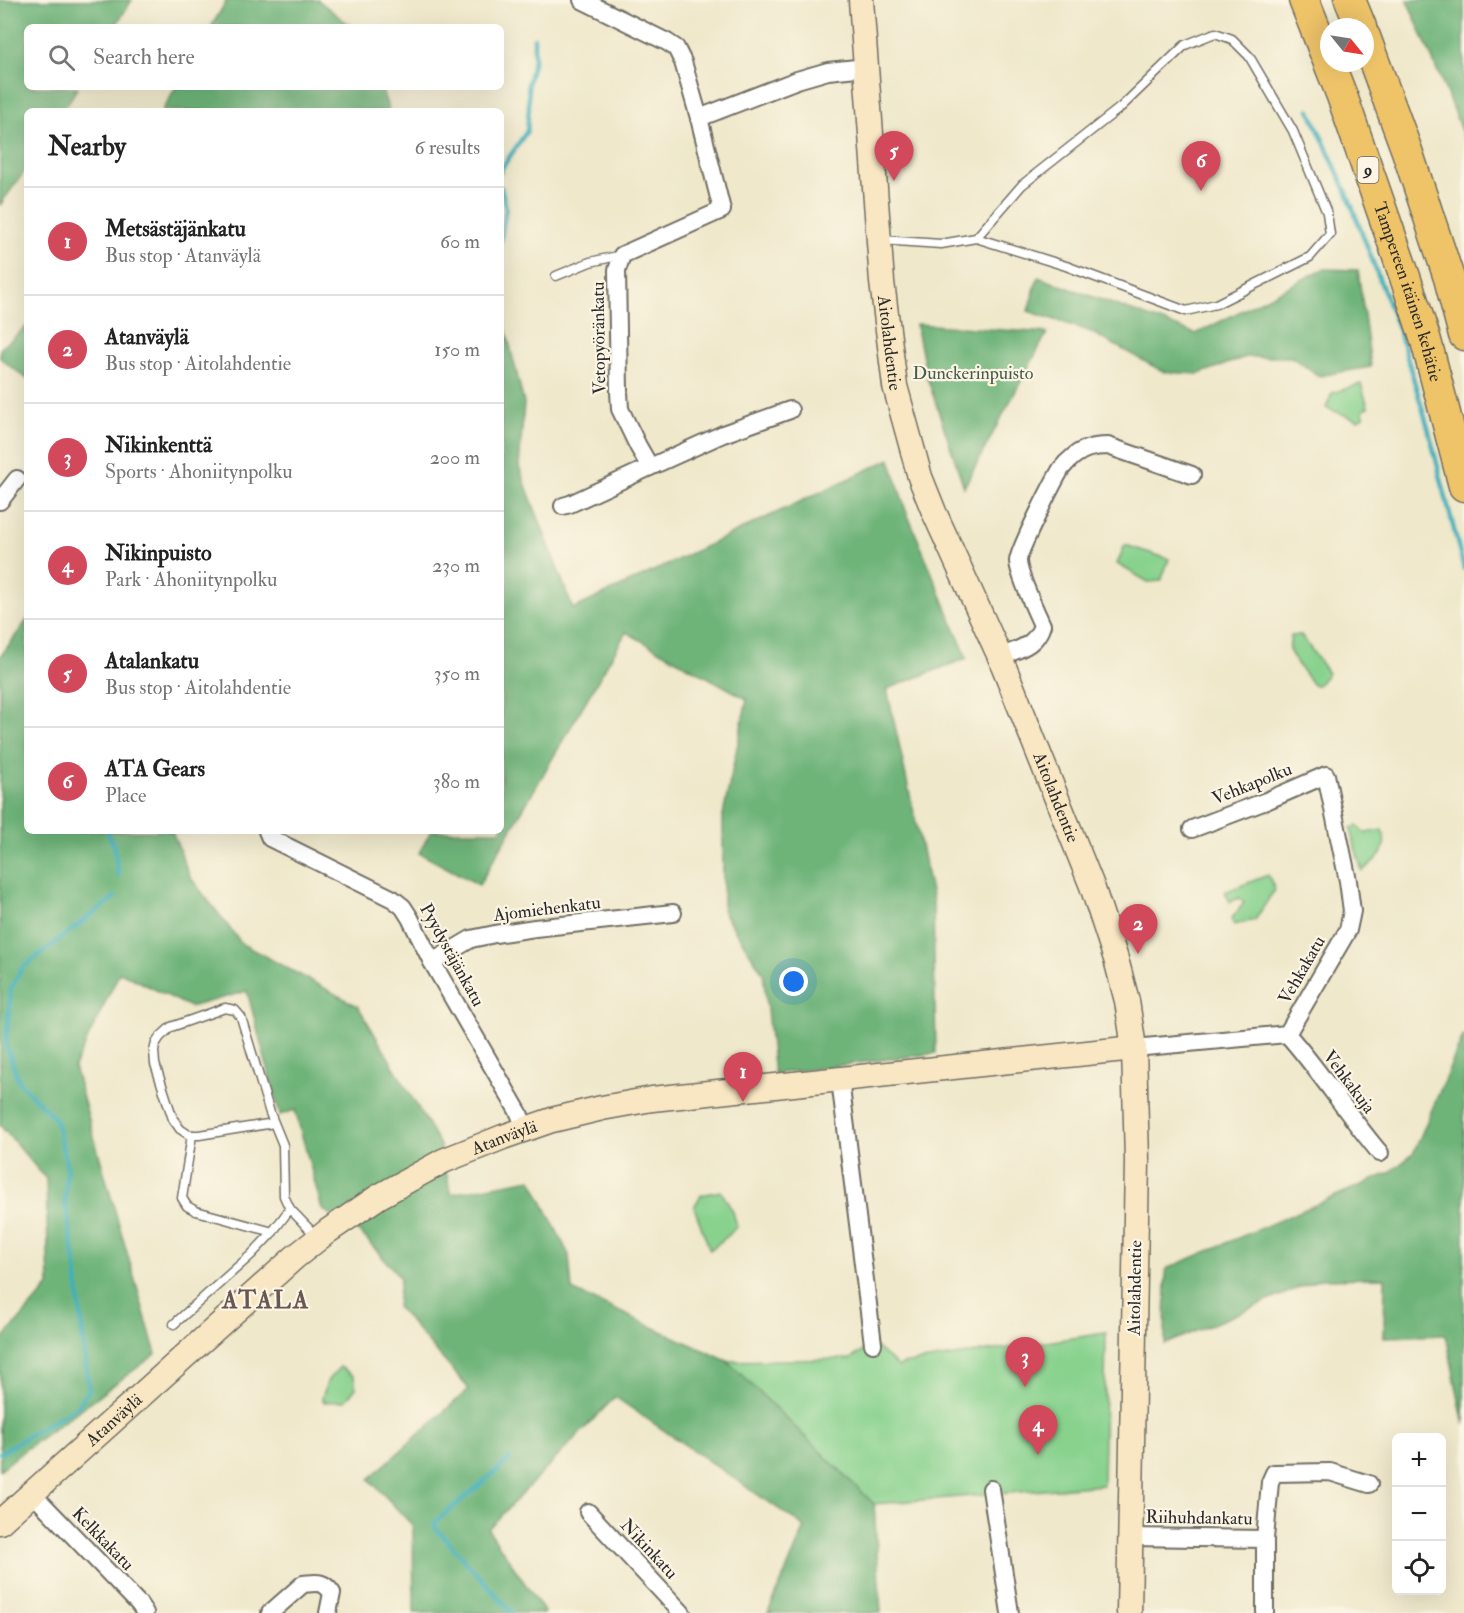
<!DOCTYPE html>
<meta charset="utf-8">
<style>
body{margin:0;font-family:"IM FELL Double Pica",serif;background:#f2f2f2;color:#222}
.controls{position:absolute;right:18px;bottom:18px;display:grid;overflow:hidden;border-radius:9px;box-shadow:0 6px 24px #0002}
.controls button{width:54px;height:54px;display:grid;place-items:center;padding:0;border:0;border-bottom:2px solid #e0e0e0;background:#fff;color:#222;font:30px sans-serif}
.compass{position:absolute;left:1320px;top:18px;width:54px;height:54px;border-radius:50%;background:#fff;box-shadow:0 6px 24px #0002;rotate:120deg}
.you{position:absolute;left:794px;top:982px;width:21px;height:21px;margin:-15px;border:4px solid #fff;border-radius:50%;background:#1a73e8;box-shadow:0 0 0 9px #1a73e833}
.badge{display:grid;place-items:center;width:39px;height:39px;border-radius:50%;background:#d1495b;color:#fff;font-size:20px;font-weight:700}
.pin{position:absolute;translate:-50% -50px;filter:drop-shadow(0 2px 3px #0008)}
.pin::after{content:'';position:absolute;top:32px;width:21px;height:18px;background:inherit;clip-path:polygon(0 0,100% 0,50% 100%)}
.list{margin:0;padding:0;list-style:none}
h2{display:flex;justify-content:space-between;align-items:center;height:78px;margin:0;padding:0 24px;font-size:26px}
h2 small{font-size:20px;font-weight:400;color:#767676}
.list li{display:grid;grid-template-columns:39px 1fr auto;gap:18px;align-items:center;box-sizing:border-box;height:108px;padding:0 24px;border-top:2px solid #e0e0e0}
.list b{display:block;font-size:22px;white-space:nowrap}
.list p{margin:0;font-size:20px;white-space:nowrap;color:#767676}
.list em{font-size:20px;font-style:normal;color:#767676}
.icon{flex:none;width:33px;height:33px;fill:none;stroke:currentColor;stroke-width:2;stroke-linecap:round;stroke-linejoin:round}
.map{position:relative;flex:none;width:1464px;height:1613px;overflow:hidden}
.search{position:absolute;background:#fff;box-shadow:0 6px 24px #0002;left:24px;top:24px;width:480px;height:66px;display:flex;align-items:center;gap:15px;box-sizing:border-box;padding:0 21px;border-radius:9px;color:#767676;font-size:22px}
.panel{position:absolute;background:#fff;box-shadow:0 6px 24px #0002;left:24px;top:108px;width:480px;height:726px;border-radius:9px}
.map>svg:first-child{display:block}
.green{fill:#88d28e;stroke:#5a7e5c;stroke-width:1.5}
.forest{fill:#6eb479;stroke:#4c7052;stroke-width:1.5}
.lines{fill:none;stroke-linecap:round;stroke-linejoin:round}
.stream{stroke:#40afbb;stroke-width:4.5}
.lane-casing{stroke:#706d63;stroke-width:11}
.street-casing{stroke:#706d63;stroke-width:20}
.secondary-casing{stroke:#706d63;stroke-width:27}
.highway-casing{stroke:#706d63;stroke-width:33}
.lane{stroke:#fff;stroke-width:8}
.street{stroke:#fff;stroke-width:16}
.secondary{stroke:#f9e7c3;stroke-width:24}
.highway{stroke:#efc469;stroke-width:30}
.labels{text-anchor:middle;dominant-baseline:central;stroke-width:4.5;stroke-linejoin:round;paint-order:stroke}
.shield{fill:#fcf5e5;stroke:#6a6863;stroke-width:1.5}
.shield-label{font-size:16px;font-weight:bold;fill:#2b2b2b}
.street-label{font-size:18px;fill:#2b2b2b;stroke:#fcf5e5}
.park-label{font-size:18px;fill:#475d49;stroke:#fcf5e5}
.district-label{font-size:24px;font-weight:bold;letter-spacing:1.5px;fill:#685851;stroke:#fcf5e5}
</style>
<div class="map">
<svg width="1464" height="1613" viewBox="0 0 1464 1613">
<rect width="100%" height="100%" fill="#fcf5e5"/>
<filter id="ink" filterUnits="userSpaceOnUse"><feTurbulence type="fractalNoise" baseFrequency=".0167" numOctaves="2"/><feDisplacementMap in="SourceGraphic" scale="12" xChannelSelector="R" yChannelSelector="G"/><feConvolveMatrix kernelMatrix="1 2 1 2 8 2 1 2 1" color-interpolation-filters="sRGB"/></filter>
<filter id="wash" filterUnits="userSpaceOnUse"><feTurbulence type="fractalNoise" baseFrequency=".008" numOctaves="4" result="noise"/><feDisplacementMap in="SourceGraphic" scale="24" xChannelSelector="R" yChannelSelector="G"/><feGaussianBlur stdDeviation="1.35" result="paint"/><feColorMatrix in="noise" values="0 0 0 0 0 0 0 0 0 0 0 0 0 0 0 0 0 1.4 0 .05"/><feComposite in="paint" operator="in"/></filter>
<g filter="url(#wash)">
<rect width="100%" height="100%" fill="#efe8cb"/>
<g class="green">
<path d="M1361,384L1368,407L1363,410L1364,416L1358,420L1326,408L1332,393Z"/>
<path d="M1125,545L1169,559L1161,581L1148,582L1117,564Z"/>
<path d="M1301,635L1328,673L1318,685H1313L1296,662L1289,650L1291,636Z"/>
<path d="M1357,826L1365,833L1383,830C1389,852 1377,859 1362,871L1355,847L1351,828Z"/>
<path d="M1268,875L1275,889L1255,920L1233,925L1232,918L1244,903L1239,898L1230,902L1225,892Z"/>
<path d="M721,1191L733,1212L737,1226L729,1235L710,1250L694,1207L701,1195Z"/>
<path d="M1106,1333L1103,1485L874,1504L727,1361L850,1359L867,1348L873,1345L899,1367L902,1364Z"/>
<path d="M340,1367L354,1376L356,1388L345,1401L324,1402L322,1398L328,1380Z"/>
</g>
<g class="forest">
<path d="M0,0H132L115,27H27V87H78L63,111H27V168L0,205Z"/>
<path d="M227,0H318L352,27H211Z"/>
<path d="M1407,0H1464V138L1443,84Z"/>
<path d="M176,87H381L389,111H162Z"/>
<path d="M1323,269L1358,270L1371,367L1319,376L1291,357H1246L1199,374L1164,372L1089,331L1028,311L1038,277L1196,334Z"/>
<path d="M501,309L524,403L519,467L573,609L890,459L905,508L967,658L887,689L933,901L936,1053L774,1074L763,973L723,912V815L747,699L626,632L479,885L419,853L431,831H501Z"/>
<path d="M916,324L1047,333L964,487L927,377Z"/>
<path d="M27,326V379L0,358V349Z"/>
<path d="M27,620V831H172L190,877L242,944L358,1006L440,1145L451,1194L531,1179L569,1255L572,1290L727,1361L874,1504L881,1613H768L805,1527L615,1397L488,1529L545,1613H414L413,1526L369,1479L469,1389L397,1307L400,1277L361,1233L322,1209L295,1110L280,1115L247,991L190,1007L120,972L74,1067L156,1354L22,1452L0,1470V1342L49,1286L46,1179L0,1125V801L1,800L0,795V657Z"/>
<path d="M1464,1034V1425L1446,1335L1384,1337L1385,1278L1320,1279L1165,1344L1166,1269L1389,1173L1413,1154Z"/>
</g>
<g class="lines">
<g class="stream">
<path d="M1309,109L1347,193L1400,334L1427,424L1464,569"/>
<path d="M501,172L502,168L527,131L529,107L528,83L534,59V38"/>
<path d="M501,187L506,207L501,241"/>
<path d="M107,831L114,846L118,875"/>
<path d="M0,1453L78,1406L89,1389L85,1358L76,1268L65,1201L67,1167L56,1120L19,1082L6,1044L11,989L22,968L115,897"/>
<path d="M509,1458L507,1462L435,1522V1527L512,1613"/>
</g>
</g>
</g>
<g filter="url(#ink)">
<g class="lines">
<defs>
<g id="lane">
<path d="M880,240L941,244L976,238L1022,185L1121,107L1185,45L1215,33L1232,39L1249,56L1293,131L1327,213L1330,234L1310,257L1216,304L1186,311L1066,266L976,238"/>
<path d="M556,276L590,262L622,255"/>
<path d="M274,1123L199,1135H189L180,1129L173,1119L155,1064L154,1051L156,1043L160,1037L171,1027L225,1008L235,1010L241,1017L270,1113L283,1145L284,1196L290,1209L318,1238"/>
<path d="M192,1135L182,1198L187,1206L196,1211L273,1232"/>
<path d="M174,1324L251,1255L270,1235L290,1209"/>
</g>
<g id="street">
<path d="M582,0L667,42L676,48L683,62L699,118L797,80L828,71L866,67"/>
<path d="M699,118L722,210L622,255L617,270L619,392L620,409L638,446L650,467L723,434L790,410"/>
<path d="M0,501L17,479"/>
<path d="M563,506L570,504L650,467"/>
<path d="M1000,657C1018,649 1036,646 1042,625C1036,612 1018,573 1018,561C1018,551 1054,481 1061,469C1064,465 1069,460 1074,456C1083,448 1097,446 1108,446L1192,475"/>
<path d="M267,831L270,838L393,899L403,907L410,918L432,962L519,1113L525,1129"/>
<path d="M432,962L471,939L495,934L535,928L673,913"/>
<path d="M1287,1034C1320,1071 1347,1114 1380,1153"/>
<path d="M1134,1048L1287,1034L1348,930L1352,911L1348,881L1326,775L1266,801L1192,829"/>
<path d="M840,1080L873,1344"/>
<path d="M991,1489L1010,1613"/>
<path d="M32,1493L139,1604L145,1613"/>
<path d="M588,1512L682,1613"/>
<path d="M1130,1537L1265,1539V1613"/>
<path d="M1265,1539L1270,1482L1274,1473L1330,1472L1369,1484"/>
<path d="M270,1613L303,1584C316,1583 323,1580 332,1593L328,1613"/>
</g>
<g id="secondary">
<path id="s1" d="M861,0L882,282L895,386L920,477L934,512L1000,657L1092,886L1116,959L1127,1001L1134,1048L1137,1161L1129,1613"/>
<path id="s2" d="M0,1522L295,1257L328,1231L378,1197L443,1161L503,1137L552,1120L602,1108L652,1099L1134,1048"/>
</g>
<g id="highway">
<path id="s3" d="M1304,0L1342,96L1405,277L1426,341L1464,486"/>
<path d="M1350,0L1361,27"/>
<path d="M1365,37L1407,151L1449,278L1464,335"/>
</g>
</defs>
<use href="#lane" class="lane-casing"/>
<use href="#street" class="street-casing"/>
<use href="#secondary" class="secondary-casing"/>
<use href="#highway" class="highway-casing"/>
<use href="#lane" class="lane"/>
<use href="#street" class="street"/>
<use href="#secondary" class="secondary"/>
<use href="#highway" class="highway"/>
</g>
</g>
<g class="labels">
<rect class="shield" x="1357.5" y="157" width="21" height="26" rx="4.5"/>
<g class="shield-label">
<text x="1368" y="170">9</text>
</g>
<g class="street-label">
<text stroke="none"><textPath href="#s3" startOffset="310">Tampereen itäinen kehätie</textPath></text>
<text transform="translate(599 338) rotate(-91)">Vetopyöränkatu</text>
<text stroke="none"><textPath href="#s1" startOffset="344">Aitolahdentie</textPath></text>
<text transform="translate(1252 784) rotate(-22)">Vehkapolku</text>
<text stroke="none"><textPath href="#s1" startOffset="830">Aitolahdentie</textPath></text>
<text transform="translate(547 909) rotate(-7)">Ajomiehenkatu</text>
<text transform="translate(452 955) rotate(61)">Pyydystäjänkatu</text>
<text transform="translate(1302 970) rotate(-60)">Vehkakatu</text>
<text transform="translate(1349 1082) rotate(53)">Vehkakuja</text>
<text stroke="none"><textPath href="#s2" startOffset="639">Atanväylä</textPath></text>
<text transform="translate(1135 1288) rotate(-89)">Aitolahdentie</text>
<text stroke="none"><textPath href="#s2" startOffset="153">Atanväylä</textPath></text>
<text transform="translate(1199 1518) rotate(1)">Riihuhdankatu</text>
<text transform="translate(103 1539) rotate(46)">Kelkkakatu</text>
<text transform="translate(649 1549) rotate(47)">Nikinkatu</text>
</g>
<g class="park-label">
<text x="973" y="373">Dunckerinpuisto</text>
</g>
<g class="district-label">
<text x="266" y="1300">ATALA</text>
</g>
</g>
</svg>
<div class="controls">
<button>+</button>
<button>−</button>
<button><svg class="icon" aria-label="locate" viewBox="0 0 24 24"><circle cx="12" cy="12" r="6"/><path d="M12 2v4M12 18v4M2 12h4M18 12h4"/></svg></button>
</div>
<svg class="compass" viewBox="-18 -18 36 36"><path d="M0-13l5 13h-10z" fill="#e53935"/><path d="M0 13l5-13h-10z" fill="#767676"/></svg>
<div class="you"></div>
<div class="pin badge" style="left:743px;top:1102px">1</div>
<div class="pin badge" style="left:1138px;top:954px">2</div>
<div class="pin badge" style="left:1025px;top:1387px">3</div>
<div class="pin badge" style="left:1038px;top:1455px">4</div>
<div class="pin badge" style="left:894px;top:181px">5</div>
<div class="pin badge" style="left:1201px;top:191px">6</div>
<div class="search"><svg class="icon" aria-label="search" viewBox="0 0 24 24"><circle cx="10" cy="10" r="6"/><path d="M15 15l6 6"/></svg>Search here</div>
<section class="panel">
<h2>Nearby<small>6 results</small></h2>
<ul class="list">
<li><span class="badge">1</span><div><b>Metsästäjänkatu</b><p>Bus stop · Atanväylä</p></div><em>60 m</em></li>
<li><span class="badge">2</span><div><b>Atanväylä</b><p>Bus stop · Aitolahdentie</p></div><em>150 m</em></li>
<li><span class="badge">3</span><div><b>Nikinkenttä</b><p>Sports · Ahoniitynpolku</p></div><em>200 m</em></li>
<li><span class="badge">4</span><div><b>Nikinpuisto</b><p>Park · Ahoniitynpolku</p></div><em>230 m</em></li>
<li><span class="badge">5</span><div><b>Atalankatu</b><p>Bus stop · Aitolahdentie</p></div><em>350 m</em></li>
<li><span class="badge">6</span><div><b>ATA Gears</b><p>Place</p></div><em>380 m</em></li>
</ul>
</section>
</div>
